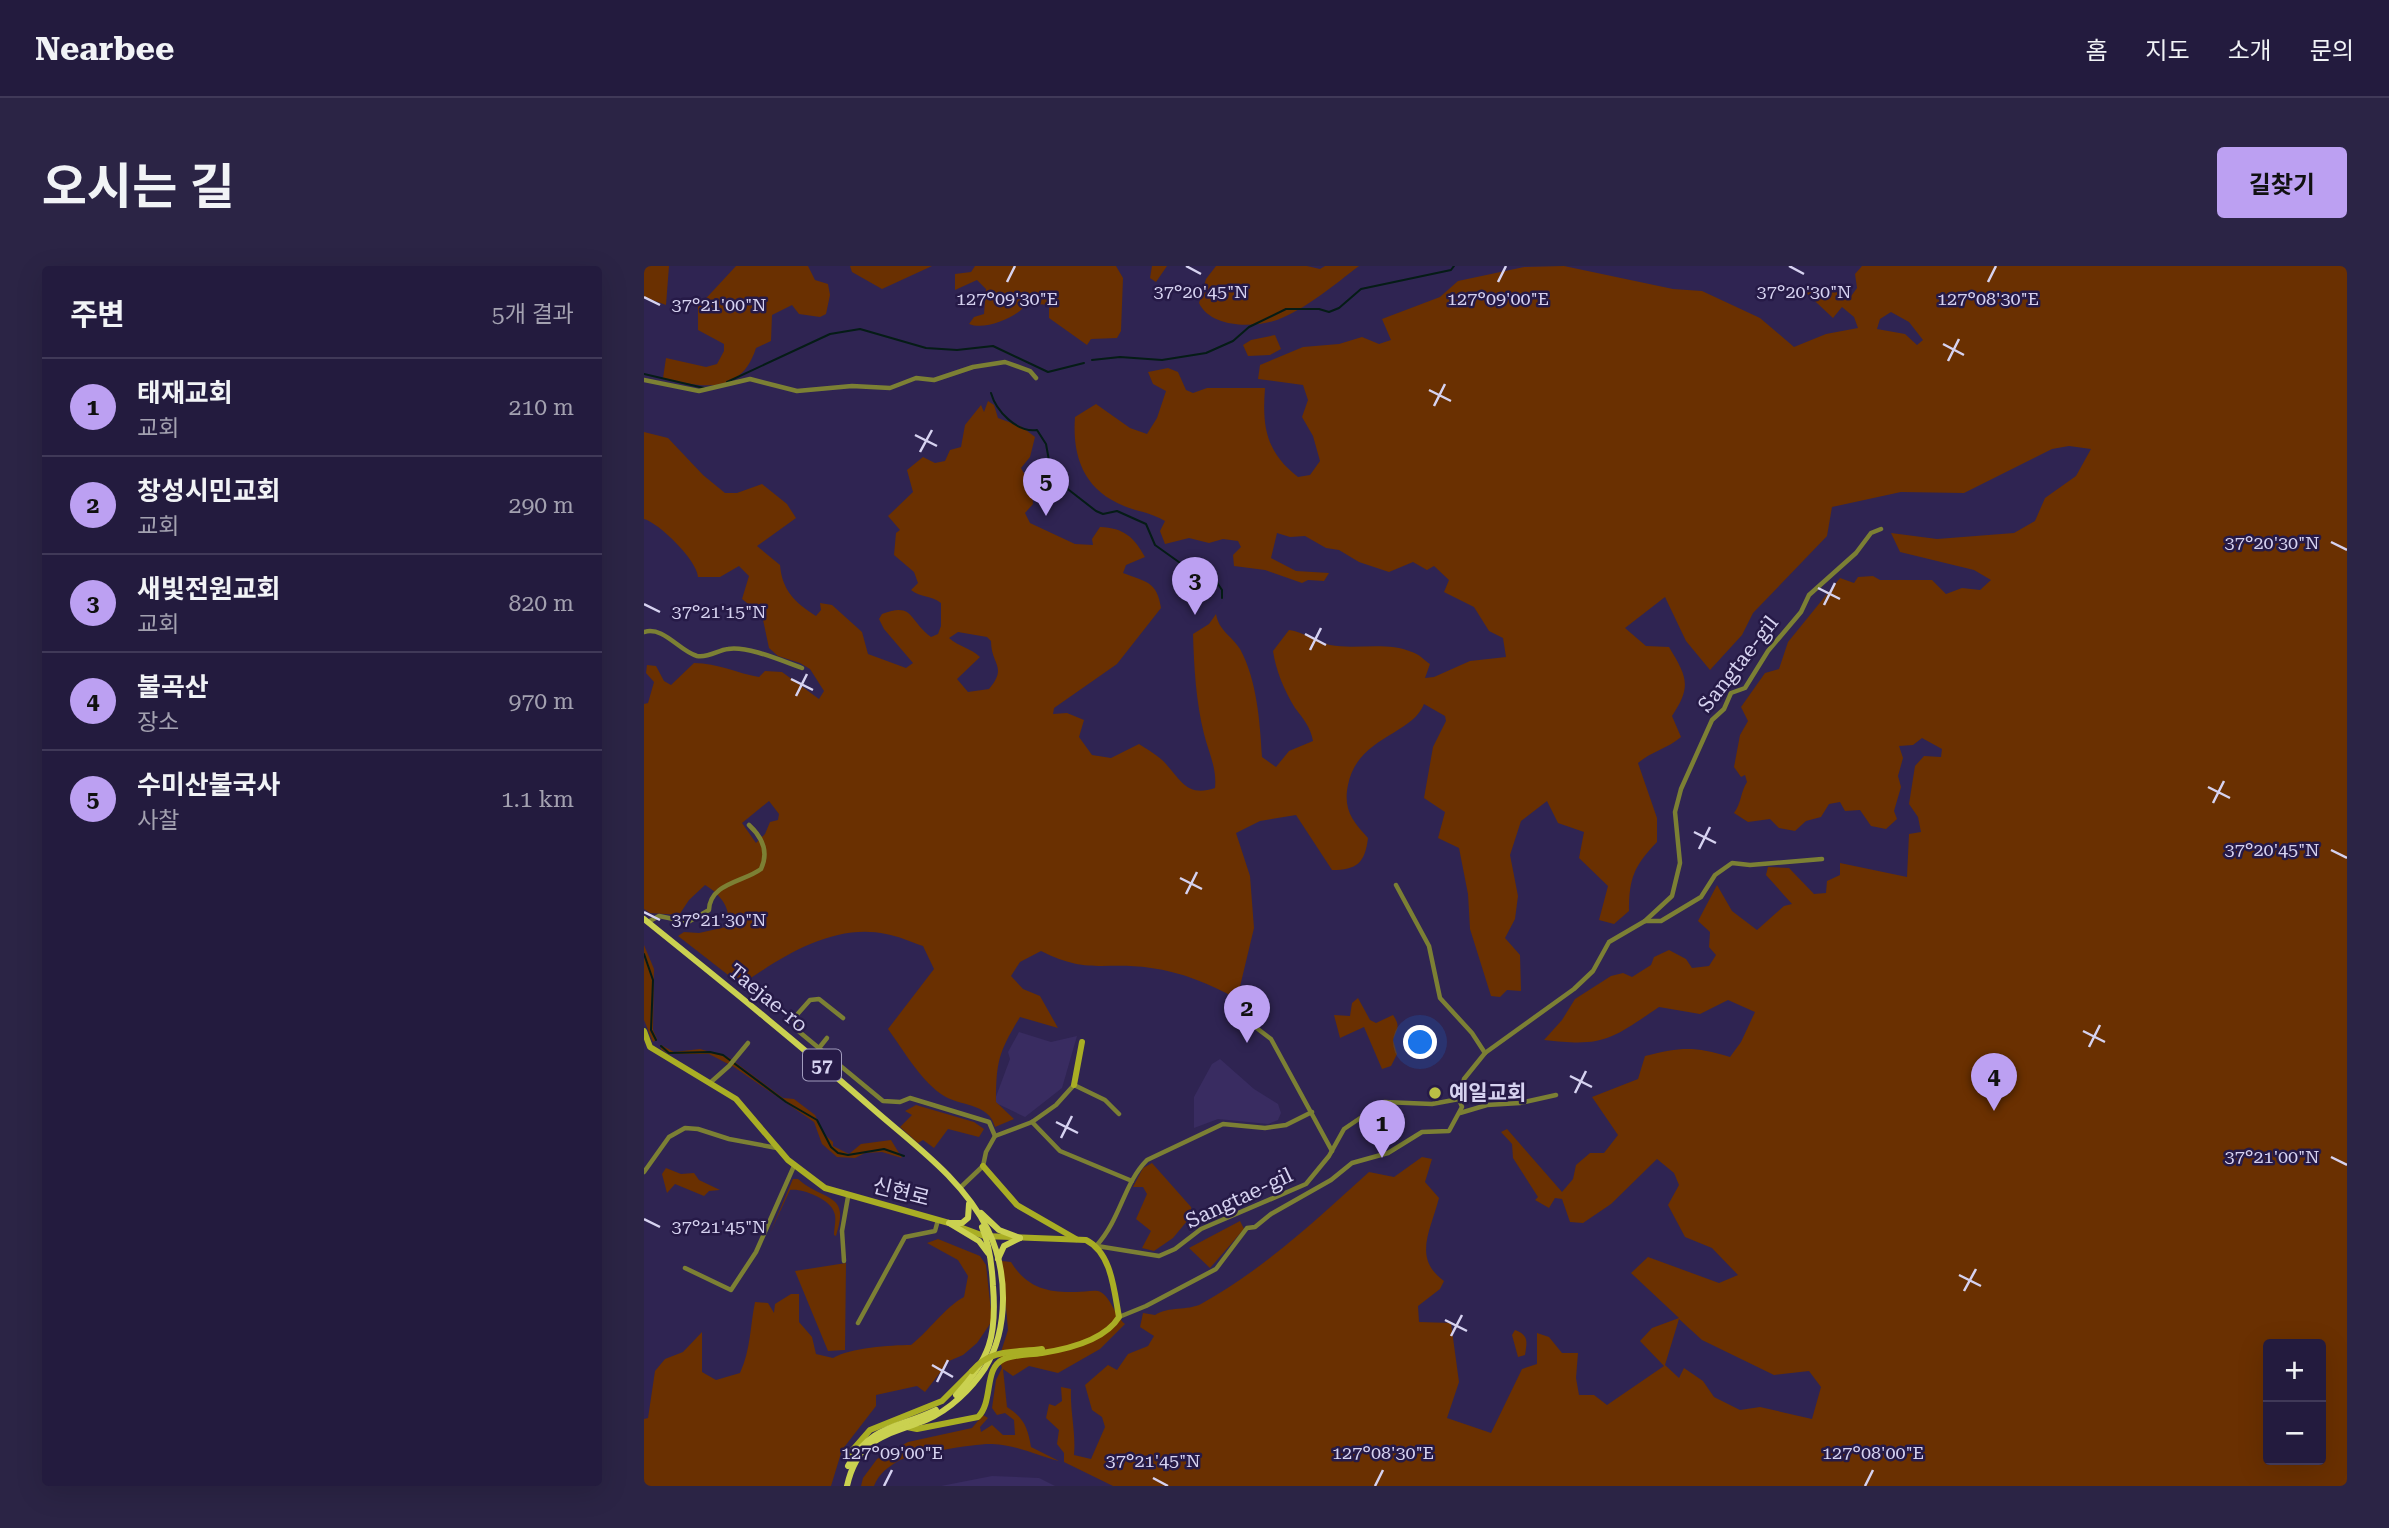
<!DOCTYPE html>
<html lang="ko">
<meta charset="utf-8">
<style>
body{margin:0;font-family:"Roboto Serif","Noto Sans KR",serif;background:#2b2445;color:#f1f3f6}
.controls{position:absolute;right:21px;bottom:21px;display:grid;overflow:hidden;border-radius:7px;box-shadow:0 7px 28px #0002}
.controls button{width:63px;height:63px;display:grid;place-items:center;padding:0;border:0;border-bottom:2px solid #403958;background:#231b3e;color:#f1f3f6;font:35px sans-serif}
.you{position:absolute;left:777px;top:777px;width:24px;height:24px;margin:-18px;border:5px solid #fff;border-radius:50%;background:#1a73e8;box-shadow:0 0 0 10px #1a73e833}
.badge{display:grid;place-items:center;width:46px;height:46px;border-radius:50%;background:#bca0f2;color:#111;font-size:23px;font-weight:700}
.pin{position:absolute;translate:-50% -58px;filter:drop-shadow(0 2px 4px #0008)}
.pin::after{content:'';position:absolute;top:37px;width:24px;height:21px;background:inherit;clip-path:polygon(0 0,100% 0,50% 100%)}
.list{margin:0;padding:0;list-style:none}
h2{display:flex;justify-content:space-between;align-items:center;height:91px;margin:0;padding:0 28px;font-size:30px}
h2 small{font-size:23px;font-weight:400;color:#a3a1b0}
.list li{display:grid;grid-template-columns:46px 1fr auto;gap:21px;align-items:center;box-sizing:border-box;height:98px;padding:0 28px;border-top:2px solid #403958}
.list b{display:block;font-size:26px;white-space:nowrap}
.list p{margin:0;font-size:23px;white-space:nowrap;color:#a3a1b0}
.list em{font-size:23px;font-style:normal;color:#a3a1b0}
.map{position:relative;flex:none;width:1703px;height:1220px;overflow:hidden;border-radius:7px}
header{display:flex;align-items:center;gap:42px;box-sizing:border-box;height:98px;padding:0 35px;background:#231b3e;border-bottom:2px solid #403958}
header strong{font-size:33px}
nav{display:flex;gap:38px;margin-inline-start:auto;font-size:24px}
.intro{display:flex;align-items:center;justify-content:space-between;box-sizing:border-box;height:168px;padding:0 42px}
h1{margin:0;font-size:49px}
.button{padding:18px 32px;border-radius:7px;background:#bca0f2;color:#111;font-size:24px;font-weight:700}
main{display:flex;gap:42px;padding:0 42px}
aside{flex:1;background:#231b3e;border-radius:7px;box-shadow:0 7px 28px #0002}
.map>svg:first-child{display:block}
.built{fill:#392c61}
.green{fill:#6a3001;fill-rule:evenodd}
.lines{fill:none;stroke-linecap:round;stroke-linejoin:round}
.stream{stroke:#051c16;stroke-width:2}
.street{stroke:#7c8034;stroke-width:4.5}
.secondary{stroke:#a9ae24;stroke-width:6}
.primary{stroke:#cad150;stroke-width:6}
.secondary-bridge{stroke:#a9ae24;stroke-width:6}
.ticks{fill:none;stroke:#d6d2f0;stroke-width:2.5}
.poi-dot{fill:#bac045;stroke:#261a47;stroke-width:2.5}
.labels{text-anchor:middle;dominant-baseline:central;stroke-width:5;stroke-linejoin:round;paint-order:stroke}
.shield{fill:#261a47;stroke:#a19bbd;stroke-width:2}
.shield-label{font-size:19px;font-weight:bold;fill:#d6d2f0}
.street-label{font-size:21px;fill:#d6d2f0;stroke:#261a47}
.poi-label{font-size:21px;font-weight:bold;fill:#d6d2f0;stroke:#261a47;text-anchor:start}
.ticks-label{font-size:18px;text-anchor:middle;fill:#d6d2f0;stroke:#261a47;stroke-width:5;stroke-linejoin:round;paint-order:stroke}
</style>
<header>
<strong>Nearbee</strong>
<nav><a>홈</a><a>지도</a><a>소개</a><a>문의</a></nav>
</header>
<div class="intro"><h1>오시는 길</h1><a class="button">길찾기</a></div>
<main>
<aside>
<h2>주변<small>5개 결과</small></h2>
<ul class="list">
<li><span class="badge">1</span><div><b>태재교회</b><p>교회</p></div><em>210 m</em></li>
<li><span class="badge">2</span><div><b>창성시민교회</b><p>교회</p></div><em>290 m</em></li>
<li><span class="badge">3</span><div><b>새빛전원교회</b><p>교회</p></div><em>820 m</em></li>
<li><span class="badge">4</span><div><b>불곡산</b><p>장소</p></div><em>970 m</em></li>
<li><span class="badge">5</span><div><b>수미산불국사</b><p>사찰</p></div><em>1.1 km</em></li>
</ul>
</aside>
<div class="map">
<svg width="1703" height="1220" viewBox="0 0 1703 1220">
<rect width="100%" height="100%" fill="#2f2452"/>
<g class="built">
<path d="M375,766L407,776L433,770L418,822L381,851L350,836L366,793L364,786Z"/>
<path d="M576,793L610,823L634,838L637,847L634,854L624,858L574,853L550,862V831L568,798Z"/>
<path d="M348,1210L395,1212L411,1220H297Z"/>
</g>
<g class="green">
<path d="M0,0H25L22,39L0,31Z"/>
<path d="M92,0H164L171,14L184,18L186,29L182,48L176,51L155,48L148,39L128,49L127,75L112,82C97,129 59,122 19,112L22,92L62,101L73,98L80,85V78L54,64V41Z"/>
<path d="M206,0H288L238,23L208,6Z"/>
<path d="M331,0H472L479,12L477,65L473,72L447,73L443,79L405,52V39L383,37C375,51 341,65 325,58L330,51L340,48L342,23L333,14L311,24V8L327,6Z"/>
<path d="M508,0H523L512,16L506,12Z"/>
<path d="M572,0H663L676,3L681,0H715C690,19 662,43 633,54C609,62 567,62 555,37L562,13Z"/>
<path d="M920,0L1029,23L1058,25L1116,52L1150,81L1182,68L1214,62L1210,51L1198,41L1189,52L1158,23L1187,21L1205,33L1213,22L1211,8L1218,0H1703V1220H469L420,1196V1187L413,1178L415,1164L402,1152L405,1138L411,1140L418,1135L417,1121L427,1123C426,1146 432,1166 430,1189L447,1193L461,1161L458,1151L448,1144L441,1119L464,1099L473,1104L484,1088L504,1080L510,1070L496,1061L499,1047L511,1049C525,1040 543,1045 557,1038C620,1003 672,954 725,906L750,911L778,891L788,893L781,916L795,932C787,964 768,992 800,1015L796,1023L774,1040L775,1056L807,1057L815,1116L803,1152L847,1167L878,1103L893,1098V1067L905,1071L918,1087H934L932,1112L935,1129H950L963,1139L1020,1100L996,1075L1008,1062L1035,1052L987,1007L1004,991L1075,1017L1094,1009L1068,982L1041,971L1024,939L1035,919L1030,907L1013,893L967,938L939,957L926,956L918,933L911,932L905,942L891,934L894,931L869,892L868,878L857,866L863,863L918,926L929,913L932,899L946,887H960L974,869L948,831L994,813L1001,790C1037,781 1050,780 1086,791L1097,776L1111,746L1084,734L1056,748L1015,741C966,774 960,781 900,774L918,754L931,733L967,710L979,707L988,711L1007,699L1010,691L1025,684L1042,693L1048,702L1065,700L1072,689L1065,681L1066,666L1054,655L1073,619L1088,645L1113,664L1140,640L1148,638L1122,609L1124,601L1145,602L1170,628L1182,627L1183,615L1196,609V597L1263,611L1265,568L1277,566L1274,551L1265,538L1271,500L1280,490L1297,491L1298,483L1278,472L1269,479L1255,480L1259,492L1254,510L1257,521L1250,545L1253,553L1242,563L1227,560L1216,544L1201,545L1196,536L1185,538L1177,551L1162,555L1151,565L1135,562L1126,553L1104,556L1090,547C1098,536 1096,527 1103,516L1101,509L1097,511L1090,501L1096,469L1104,455L1097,441L1121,407L1135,403L1144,376L1196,312L1210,317L1214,311L1229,310L1236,314H1288L1302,328L1318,322L1336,324L1347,314L1330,304L1256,286L1247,267L1293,273L1370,267L1391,255L1401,232L1432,210L1447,183L1425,180L1408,183L1320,227L1257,226L1188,241L1183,270L1109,347L1098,369L1066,404L1042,375L1021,331L981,362L1002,380L1025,381C1043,411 1048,420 1028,450L1037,471C1023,483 1008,485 994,497L1013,552V576C990,600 985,612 985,645L970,658L955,654L964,620L935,592L940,566L914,557L903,535L877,555L866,589L874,630L871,653L861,672L876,689L877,725L863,724L856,731L847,730L826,663L824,628L815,582L794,572L801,546L780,532L789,481L802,455L801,450L780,438C768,469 713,471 704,519C699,543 708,555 724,572C721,597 713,604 688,604L652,549L616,555L592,567L606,610L610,662L593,733C567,718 537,706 507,702C461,695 444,709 397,685L376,696L367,710L379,723L396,730L414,762L376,751C355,786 352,795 352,836L370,853L351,861C345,836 315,841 297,828C275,812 260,785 244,763L290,703L279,680C267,676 254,670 242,668C190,657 138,690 97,719L34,670L40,666L55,667L82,661C90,644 75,627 61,619L45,634L35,649L6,647L0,643V438L4,437L10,416L2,407L3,399L12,400L20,415L27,419L50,397C74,397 92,407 115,411L121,405L138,406L175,433L180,425L166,403L156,397L134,390L125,382L118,349L98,333L105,310L95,300L76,311H54C53,294 15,257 0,253V166L24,172L59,209L81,227H93L118,218L143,238L152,252L113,280L136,299C138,324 151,337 172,350L177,344L176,337L188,339L218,366L224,388L262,402L269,397L240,363L235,353L238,348C270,336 264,354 287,371L294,368L297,360V337C287,329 277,332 267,324L274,317L270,306L250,289L252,267L256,264L244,250L269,226L263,204L279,191L291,197L301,195L306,184L317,181L321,159L337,139L340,146L344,135L350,139L354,152L378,161L391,171L386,191L377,202L388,222L389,238L381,247L386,257L431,278L449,279L448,273L456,261C480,262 490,271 501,291L482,299L479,307C502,316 513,315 517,342L473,398L410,442L409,448L423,447L440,454L435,471L448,489L467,492L495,478C504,484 515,490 522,498C538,516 544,531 571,522C573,502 565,488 560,468C552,436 550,401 549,368L565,358L572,348C575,365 587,369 596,383C613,414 616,456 618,491L632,501L645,485L669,475C666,460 660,454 651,442C640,424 632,405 629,385L645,364C660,366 671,376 686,379C712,384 742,375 768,386C775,388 780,394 786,398L781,412L790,411L826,395L862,391L859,372L845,365L830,341L800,326L805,314L790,300L783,304L769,296L745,306L715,296L695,284L682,282L661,270L646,271L633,267L627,292L652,305L685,307L680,315L664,314L658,317L621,304L590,300L589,289L597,281L594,275L579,273L565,277L545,272L521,278L516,265L521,255C505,246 495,246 480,240C440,224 428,191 431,151L452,138L486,162L503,168L513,152L522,125L509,118L504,106L524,102L534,106L542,124L549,127L563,122H621C618,161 622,186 654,211L666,209L676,195L669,170L658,151L664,134L659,119L614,113L616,99L659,81L695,78L718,71L735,78L747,74L738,53L796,31L814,15L880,1ZM1247,46L1265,56L1279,74L1273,79L1261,68L1233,63L1236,53ZM314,366L343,371L347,375C347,399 364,400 345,423L324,426L313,413L336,391C327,382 315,381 305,372ZM125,535L135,548L134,554L126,556L121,568L112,577L98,557ZM1035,1053L1058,1074L1130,1109L1165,1105L1177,1121L1168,1153L1116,1141L1096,1144L1070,1131L1059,1115L1040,1102L1035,1112L1021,1099ZM1624,1078H1677V1194H1624Z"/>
<path d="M631,69L637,83L626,89L604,90L599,79L607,74Z"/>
<path d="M0,679L10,703L9,764L13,773L9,776L0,754Z"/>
<path d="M714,732L726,754L732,757L749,749C757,761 753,762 749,774L753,788L747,800L738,803L720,761L696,772L690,749L706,750L708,737Z"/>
<path d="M17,779L30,786L56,783L84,791L139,832L150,833L171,849L180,868L189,876V880L205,888L217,878L247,874L258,892L238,886L221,887L211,892L193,891L178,878L170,856L90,801L65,788H25L17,783Z"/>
<path d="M272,839L330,856L340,863L335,871L304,863L290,882L279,874L274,877L256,861L268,849L261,845Z"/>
<path d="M508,897L547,941L548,949L529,972L510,985L498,982L507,965L492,953L503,928L499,921H489L499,902Z"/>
<path d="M22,902L37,908L50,907L55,914L76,924L65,925L60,930L31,918L23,927L18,908Z"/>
<path d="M149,913H154C180,936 207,926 192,970L190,969C190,962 193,952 190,946C186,933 158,922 146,924L126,967Z"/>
<path d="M596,955L600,963L566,1002L545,982Z"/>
<path d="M294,973L336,990L342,999L348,1055L333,1077L319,1089L305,1095L281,1126L273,1120L232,1129V1140L198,1184L187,1220H0V1153L4,1152L11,1105L21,1093L39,1086L58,1066V1106L72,1114L96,1107C107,1083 106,1060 111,1036L124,1037L130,1047L131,1038L147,1028H155V1056L168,1071L172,1088L189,1092C206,1082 246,1079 267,1079C285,1065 301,1041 320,1031L324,1010L314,994L283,977Z"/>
<path d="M358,995L367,996C382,1021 403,1027 432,1026C439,1026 448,1024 454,1025C466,1028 470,1049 481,1058L456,1083L414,1107L385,1100L369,1110L359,1103L363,1141C380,1152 384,1162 387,1181L415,1195C391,1189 373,1179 348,1178C334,1177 268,1188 256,1194C244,1201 235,1207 230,1220H217L219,1212L233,1193L264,1176L328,1162L339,1149L344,1152L336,1161L337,1166L348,1159L359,1169H371L370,1154L361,1147L353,1149L348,1142L352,1114L358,1102L355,1092L364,1064Z"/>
<path d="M202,997L201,1084L184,1085L151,1005Z"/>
<path d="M871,1064C885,1069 883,1076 881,1089L874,1091L868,1069Z"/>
</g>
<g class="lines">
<g class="stream">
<path d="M448,94L476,91L518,94L562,87L589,75L605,61L642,43H675L685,46L695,42L717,23L807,4L810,0"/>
<path d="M0,108L60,122"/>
<path d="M83,116L186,68L216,63L282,82L313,84L349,80L404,106L440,97"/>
<path d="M347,127C352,145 373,167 393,164L402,178L406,200L416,217L452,245L459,248L473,245L502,258L511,279L546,304L570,312L578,324V332"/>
<path d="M0,688L9,714L7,764L12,774"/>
<path d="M17,780L25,787L66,786L79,789L142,836L173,854L187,881L194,887L204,889L240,883L260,890"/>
</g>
<g class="street">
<path d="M0,114L55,125L106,113L153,125L208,120L246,122L272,112L290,114L329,101L361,96L386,105L392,112"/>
<path d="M0,366C20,360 35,385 53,390C65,392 74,384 84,383C105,380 138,395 158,402"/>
<path d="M752,619L785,680L796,732L828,767L841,787"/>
<path d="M1001,655L1028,630L1036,597L1031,546L1037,523L1068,454L1080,443L1087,427L1101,422L1124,385L1157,346L1165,329L1212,287L1227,267L1237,263"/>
<path d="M4,656L15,650L44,656L65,644C66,617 100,616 117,603C125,586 118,571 105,559"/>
<path d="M199,752L175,733L166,734L150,752L153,764L239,835L256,836L266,832L345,856L351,870"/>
<path d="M606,757L627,773L688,885"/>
<path d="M175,782L183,772"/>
<path d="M67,816L85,800L104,777"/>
<path d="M816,847L843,839L876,837L912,829"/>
<path d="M388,856L416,885L488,915"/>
<path d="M0,906L25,871L41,862L54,863L85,873L133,882"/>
<path d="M317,921L339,900L342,886L351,870L388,856L412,839L430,819L461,834L475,848"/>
<path d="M453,979C477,952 480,917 503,894L579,858L621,862L642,859L668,846"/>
<path d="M453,980L515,990L531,983L557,963L662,918L685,890L700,863L740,836L788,838L815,833L820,813L841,787L930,723L949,705L965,676L1001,655H1017L1057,631L1071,609L1088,597L1106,599L1178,593"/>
<path d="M200,995L198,965L204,931"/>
<path d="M41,1002L87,1024L112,986L150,900"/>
<path d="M475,1051L502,1040L572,1003L603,962L611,961L627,948L687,914L708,897L744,887L778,866L805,865L818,841L815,833"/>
<path d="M214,1057L261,971L291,965L294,954"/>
</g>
<g class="secondary">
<path d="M0,765L6,781L92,833L144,894L181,922L305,957L340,970L442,974C468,987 470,1025 475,1051C461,1074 424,1083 398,1087C386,1089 372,1088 360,1093C339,1102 350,1135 334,1151L273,1163L263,1161"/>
<path d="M430,819L438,776"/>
<path d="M339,900L373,939L432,973"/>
<path d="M206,1196V1187L226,1164L298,1135L327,1106"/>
</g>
<g class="primary">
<path d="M0,653C77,715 154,777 228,842C270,879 319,913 344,964C364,1005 365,1063 341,1102C327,1123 306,1144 282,1154C242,1170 214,1171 203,1220"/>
<path d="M337,947L355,964L376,972"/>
<path d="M305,957L335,975L344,987"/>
<path d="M306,957H318L324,952L325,938"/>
<path d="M354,993L360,980L376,972"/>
<path d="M312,1129C346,1093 353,1070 349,1020C348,1000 346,980 338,961"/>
<path d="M204,1200C226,1159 255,1162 292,1144"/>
</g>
<path class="secondary-bridge" d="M328,1105C347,1082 371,1087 398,1083"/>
</g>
<path class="ticks" d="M542,0L557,8M1145,0L1160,8M363,16L371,0M854,16L862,0M1344,16L1352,0M0,31L16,39M1299,78L1320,89M1304,95L1315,73M785,124L807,135M790,140L801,118M271,169L293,180M276,186L288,164M1687,276L1703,284M1174,322L1196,333M0,338L16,346M1180,339L1191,317M661,368L682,379M666,384L677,362M147,413L169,424M152,430L163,408M1564,521L1586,532M1569,537L1580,515M1050,566L1072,577M1055,583L1066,561M1687,584L1703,592M536,612L558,623M542,628L553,606M0,646L16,654M1439,765L1461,776M1445,781L1456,759M926,810L948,821M931,827L942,805M412,856L434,867M417,872L428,850M1687,891L1703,899M0,953L16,961M1315,1009L1337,1020M1320,1025L1332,1003M801,1054L823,1065M807,1070L818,1049M288,1099L309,1111M293,1116L304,1094M509,1212L524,1220M240,1220L248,1204M731,1220L739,1204M1221,1220L1229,1204"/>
<circle class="poi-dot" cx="791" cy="827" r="7"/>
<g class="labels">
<rect class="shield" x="159" y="783.5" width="38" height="31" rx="5"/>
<g class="shield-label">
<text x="178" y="799">57</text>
</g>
<g class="street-label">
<text transform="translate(1094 398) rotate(-52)">Sangtae-gil</text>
<text transform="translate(124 732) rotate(39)">Taejae-ro</text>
<text transform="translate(257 926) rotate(14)">신현로</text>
<text transform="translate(595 932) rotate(-25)">Sangtae-gil</text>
</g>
<g class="poi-label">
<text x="805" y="827">예일교회</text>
</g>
</g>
<g class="ticks-label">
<text x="557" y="32">37°20'45"N</text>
<text x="1160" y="32">37°20'30"N</text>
<text x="363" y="39">127°09'30"E</text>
<text x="854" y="39">127°09'00"E</text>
<text x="1344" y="39">127°08'30"E</text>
<text x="75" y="45">37°21'00"N</text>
<text x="1628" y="283">37°20'30"N</text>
<text x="75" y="352">37°21'15"N</text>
<text x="1628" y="590">37°20'45"N</text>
<text x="75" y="660">37°21'30"N</text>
<text x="1628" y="897">37°21'00"N</text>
<text x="75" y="967">37°21'45"N</text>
<text x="248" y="1193">127°09'00"E</text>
<text x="739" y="1193">127°08'30"E</text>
<text x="1229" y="1193">127°08'00"E</text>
<text x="509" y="1201">37°21'45"N</text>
</g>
</svg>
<div class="controls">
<button>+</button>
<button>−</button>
</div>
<div class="you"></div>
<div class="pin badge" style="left:738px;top:892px">1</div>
<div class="pin badge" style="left:603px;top:777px">2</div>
<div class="pin badge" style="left:551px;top:349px">3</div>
<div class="pin badge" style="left:1350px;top:845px">4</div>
<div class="pin badge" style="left:402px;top:250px">5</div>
</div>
</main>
